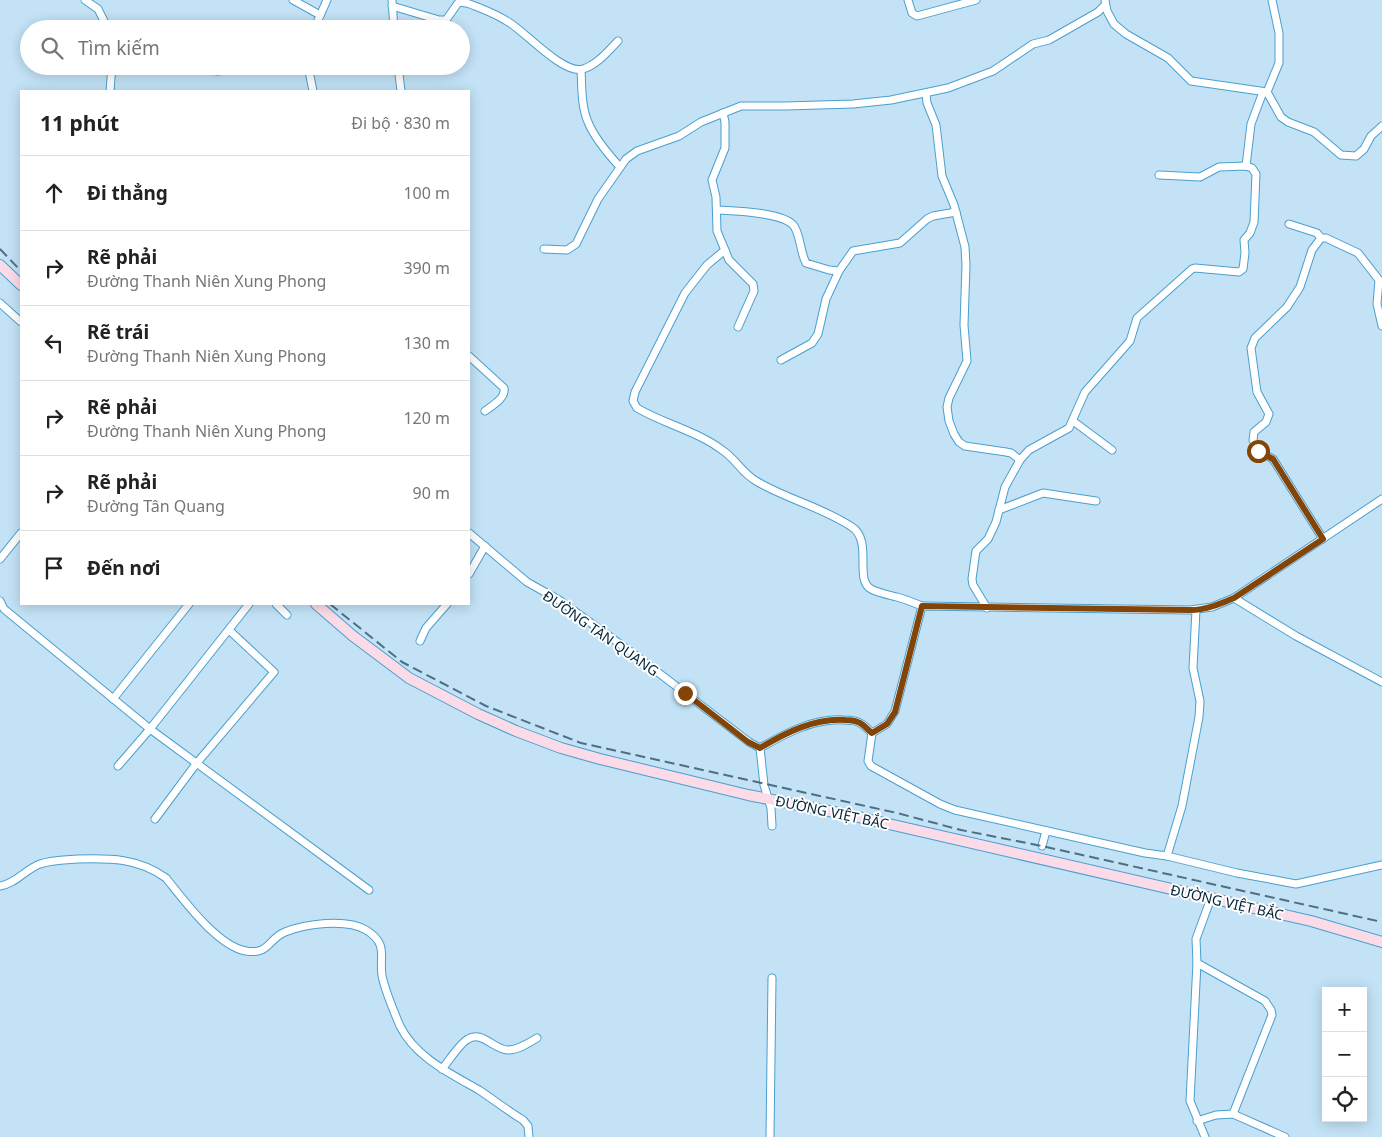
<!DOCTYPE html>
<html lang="vi">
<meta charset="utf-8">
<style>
body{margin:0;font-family:"Noto Sans",sans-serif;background:#f6f6f6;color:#222}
.controls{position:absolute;right:15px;bottom:15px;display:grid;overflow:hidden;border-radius:0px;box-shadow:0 2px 12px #0003}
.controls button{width:45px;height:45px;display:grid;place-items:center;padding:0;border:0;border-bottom:1px solid #e0e0e0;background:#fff;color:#222;font:25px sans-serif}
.stop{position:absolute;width:15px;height:15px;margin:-11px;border:4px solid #834408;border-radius:50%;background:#fff}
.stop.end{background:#834408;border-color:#fff;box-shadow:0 1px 5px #0008}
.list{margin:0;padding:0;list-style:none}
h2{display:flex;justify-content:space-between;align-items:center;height:65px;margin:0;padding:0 20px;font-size:21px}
h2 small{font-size:16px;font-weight:400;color:#767676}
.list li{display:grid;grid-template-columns:32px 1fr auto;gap:15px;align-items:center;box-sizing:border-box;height:75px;padding:0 20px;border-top:1px solid #e0e0e0}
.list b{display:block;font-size:19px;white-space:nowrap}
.list p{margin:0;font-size:16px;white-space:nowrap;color:#767676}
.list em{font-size:16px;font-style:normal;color:#767676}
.icon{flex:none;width:28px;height:28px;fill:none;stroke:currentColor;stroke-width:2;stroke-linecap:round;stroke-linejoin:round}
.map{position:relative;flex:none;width:1382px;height:1137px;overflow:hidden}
.search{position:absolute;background:#fff;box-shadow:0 2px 12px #0003;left:20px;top:20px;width:450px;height:55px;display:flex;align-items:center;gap:12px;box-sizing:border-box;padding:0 18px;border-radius:28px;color:#767676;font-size:19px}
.panel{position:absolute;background:#fff;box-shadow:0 2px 12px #0003;left:20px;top:90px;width:450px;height:515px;border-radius:0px}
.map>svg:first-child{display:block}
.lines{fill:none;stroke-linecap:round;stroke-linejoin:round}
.minor-casing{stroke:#4a9fce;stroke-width:9}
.secondary-casing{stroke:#4a9fce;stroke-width:12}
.minor{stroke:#fff;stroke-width:7}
.secondary{stroke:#fcdbe8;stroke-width:10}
.rail{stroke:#4d6f82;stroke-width:2;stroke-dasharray:10 5;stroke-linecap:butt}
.route{stroke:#834408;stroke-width:6}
.labels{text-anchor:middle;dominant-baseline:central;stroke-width:4;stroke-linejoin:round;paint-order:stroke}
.street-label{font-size:14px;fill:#002436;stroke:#fefefe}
</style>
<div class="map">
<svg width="1382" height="1137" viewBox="0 0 1382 1137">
<rect width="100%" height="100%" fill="#c3e2f6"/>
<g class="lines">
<defs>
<g id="minor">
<path d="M85,0L98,9L108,29"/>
<path d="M293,0L320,15"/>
<path d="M392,0L394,29"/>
<path d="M908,0L912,13L917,16L976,0"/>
<path d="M1105,0L1107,11L1114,24L1126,34L1168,58L1191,81L1267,92"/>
<path d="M1272,0L1279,33V63L1267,92L1281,117L1288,122L1314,132L1341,155L1356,156L1364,149L1371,136L1382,126"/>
<path d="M392,6L439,20H446L458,3C465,1 472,5 480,8C490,12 501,17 510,23C526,33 564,75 583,69C597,65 608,51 618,41"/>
<path d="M314,29L327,0"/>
<path d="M189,66C209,72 223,73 242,66"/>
<path d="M308,66L313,91"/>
<path d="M398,66L401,91"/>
<path d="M581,70C582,86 581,106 588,122C594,137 609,155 620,167"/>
<path d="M110,91L112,66"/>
<path d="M926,93L927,103L936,125L942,176L954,205L965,247L966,265L964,325L967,361L949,398L947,407L949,421L954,434L959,442L965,446L1006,452L1011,453L1020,460"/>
<path d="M723,113L725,122V148L712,180L716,197L717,231L729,260L753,284L754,291L738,327"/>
<path d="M1246,166L1251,124L1263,92"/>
<path d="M717,210C734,211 784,212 794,226C801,237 800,252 806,263L829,270L839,271"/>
<path d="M1289,224L1317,233L1321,238H1326L1358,253L1379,280L1377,304L1382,326"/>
<path d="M1321,238L1312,250L1300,287L1287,307L1255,338L1251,348L1257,392L1269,414L1266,422L1254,432L1253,440L1258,451L1273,459L1323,539"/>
<path d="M544,249L567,250L576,244L598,199L626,159L637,151L679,136L701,122L741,106H786L853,104L891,100L948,88L993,71L1033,44L1049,40L1098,12L1105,5"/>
<path d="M725,250L707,265L685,293L635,392L633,401L637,408C664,424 697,431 722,450C735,458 742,473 756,481C786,499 822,507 852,527C873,541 854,580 871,589C878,593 889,595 897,597C905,599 914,603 922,606"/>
<path d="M0,303L21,322"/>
<path d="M469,356L504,388C506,398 493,405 485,411"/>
<path d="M781,360L812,343L818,334L826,299L839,271L853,251L900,243L927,219L933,216L956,212"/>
<path d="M1073,421L1112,450"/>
<path d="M999,510L1043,493L1096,501"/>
<path d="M469,533L527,582L559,600L638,657L749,742L760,748"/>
<path d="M0,559L21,533"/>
<path d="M469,574L485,546"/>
<path d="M1234,598L1296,636L1382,682"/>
<path d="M0,601L4,609L150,729L369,890"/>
<path d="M276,604L287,615"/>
<path d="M987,608L973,585L972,579L976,551L988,539L996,522L1005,487L1020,460L1029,450L1069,428L1085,392L1130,341L1137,318L1192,269L1195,268L1239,272L1243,269L1245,253L1244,240L1250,233L1254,222L1256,174L1252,168L1246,166L1219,167L1200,177L1159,175"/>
<path d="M420,641L426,628L447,604"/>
<path d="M113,699L189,604"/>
<path d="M872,733L868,761L871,766L940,804L955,810L1145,853L1167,856L1237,873L1296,884L1382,865"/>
<path d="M760,748C786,733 814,718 844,720C850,720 855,720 860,723C864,725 868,729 872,733L887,724L895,711L922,606L1190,610L1212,607L1234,598L1382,499"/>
<path d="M760,748L764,785L771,808L772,826"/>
<path d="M118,766L150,729L249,604"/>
<path d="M155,819L196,764L274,672L229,630"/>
<path d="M1042,846L1046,831"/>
<path d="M1167,856L1182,806L1199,717L1200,701L1193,668L1196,610"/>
<path d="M0,886C15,884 26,869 40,864C52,860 65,860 78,859C110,858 138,858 166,878C183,899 217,946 246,951C269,955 268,939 285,932C305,924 346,918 366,930C391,945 377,960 383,980C387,995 394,1012 400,1026C415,1057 451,1074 479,1090C494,1100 508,1111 523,1120L528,1126L529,1137"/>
<path d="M1197,963L1265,1001L1271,1010L1272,1015L1233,1114"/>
<path d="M442,1069C449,1061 459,1044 468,1039C482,1030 494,1050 508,1050C518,1050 529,1043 537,1038"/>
<path d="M1197,1121L1216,1115L1233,1114L1285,1137"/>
<path d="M770,1137L772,978"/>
<path d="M1205,1137L1190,1101L1197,963L1196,939L1211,898"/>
</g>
<g id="secondary">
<path d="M0,265L21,285"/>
<path d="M316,604L353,636L409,678L478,714L516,731L561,748L600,759L748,795L854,816L1311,921L1382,942"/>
</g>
</defs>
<use href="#minor" class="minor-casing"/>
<use href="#secondary" class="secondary-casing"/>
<use href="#minor" class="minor"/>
<use href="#secondary" class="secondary"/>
<g class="rail">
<path d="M0,249L21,271"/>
<path d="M330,604L402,662L486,706L581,743L897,813L961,830L1042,846L1382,922"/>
</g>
</g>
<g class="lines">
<path class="route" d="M685,693L748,742L760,748C785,733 814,718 845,720C850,720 855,720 860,723C864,725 868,730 872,733L887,724L895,712L922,606L1190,610C1206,610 1220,604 1234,598L1323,539L1273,459L1258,451"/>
</g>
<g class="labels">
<g class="street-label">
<text transform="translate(601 633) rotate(35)">ĐƯỜNG TÂN QUANG</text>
<text transform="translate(832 812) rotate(12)">ĐƯỜNG VIỆT BẮC</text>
<text transform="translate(1227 902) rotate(13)">ĐƯỜNG VIỆT BẮC</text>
</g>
</g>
</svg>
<div class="controls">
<button>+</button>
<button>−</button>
<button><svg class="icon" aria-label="locate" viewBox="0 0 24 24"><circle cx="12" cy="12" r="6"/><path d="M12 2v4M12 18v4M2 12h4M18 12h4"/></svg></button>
</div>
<div class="stop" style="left:1258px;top:451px"></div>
<div class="stop end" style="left:685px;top:693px"></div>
<div class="search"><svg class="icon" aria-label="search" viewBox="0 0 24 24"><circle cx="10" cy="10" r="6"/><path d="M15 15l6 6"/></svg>Tìm kiếm</div>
<section class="panel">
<h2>11 phút<small>Đi bộ · 830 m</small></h2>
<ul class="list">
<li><svg class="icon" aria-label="ahead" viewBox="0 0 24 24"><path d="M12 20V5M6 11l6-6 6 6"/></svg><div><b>Đi thẳng</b></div><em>100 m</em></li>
<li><svg class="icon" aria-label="right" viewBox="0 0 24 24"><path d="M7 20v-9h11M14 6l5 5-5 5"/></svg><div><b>Rẽ phải</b><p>Đường Thanh Niên Xung Phong</p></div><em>390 m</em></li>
<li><svg class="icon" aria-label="left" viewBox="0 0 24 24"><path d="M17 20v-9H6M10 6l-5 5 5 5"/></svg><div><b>Rẽ trái</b><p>Đường Thanh Niên Xung Phong</p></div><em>130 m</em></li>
<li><svg class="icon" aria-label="right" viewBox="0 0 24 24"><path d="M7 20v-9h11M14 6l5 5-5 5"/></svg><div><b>Rẽ phải</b><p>Đường Thanh Niên Xung Phong</p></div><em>120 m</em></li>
<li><svg class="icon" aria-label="right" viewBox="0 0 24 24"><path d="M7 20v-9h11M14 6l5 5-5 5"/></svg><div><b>Rẽ phải</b><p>Đường Tân Quang</p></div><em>90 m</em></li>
<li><svg class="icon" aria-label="arrive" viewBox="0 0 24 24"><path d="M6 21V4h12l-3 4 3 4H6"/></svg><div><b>Đến nơi</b></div></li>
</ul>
</section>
</div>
